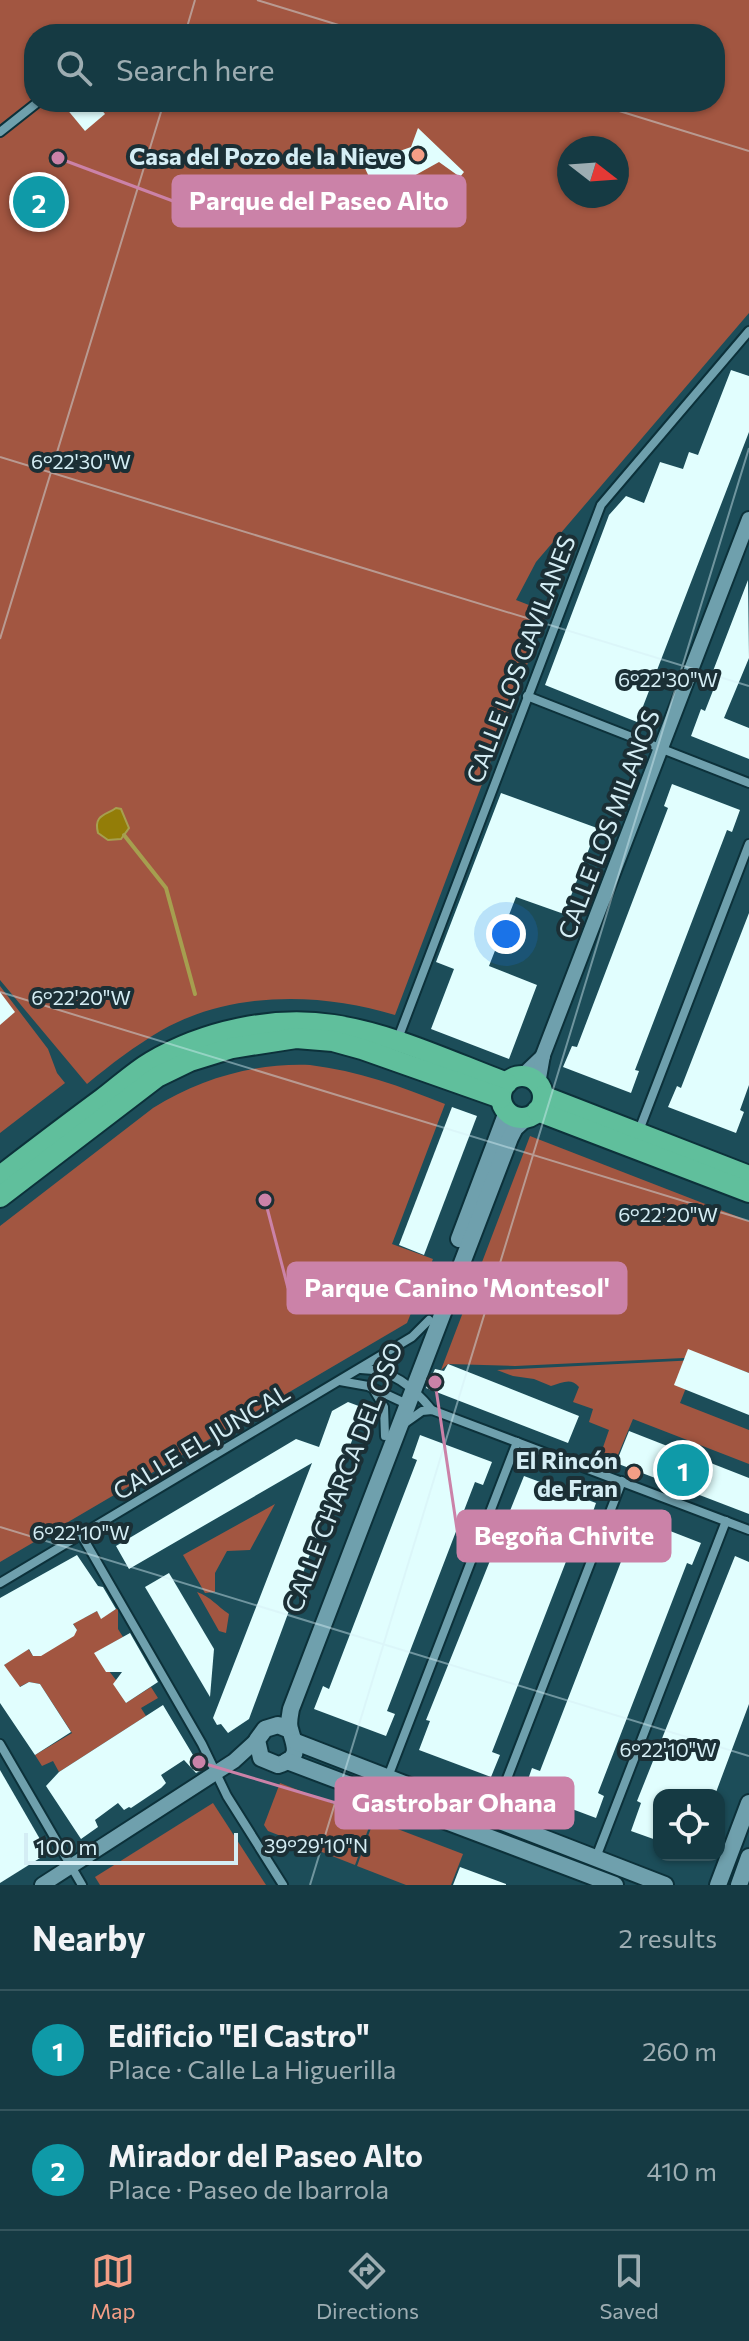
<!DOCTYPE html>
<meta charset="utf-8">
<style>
body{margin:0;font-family:Commissioner,sans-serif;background:#1e414a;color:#f1f3f6}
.controls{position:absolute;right:24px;bottom:24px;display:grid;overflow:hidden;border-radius:16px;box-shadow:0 2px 6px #0004}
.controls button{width:72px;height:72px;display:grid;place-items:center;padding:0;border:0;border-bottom:2px solid #34545c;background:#153a43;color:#f1f3f6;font:40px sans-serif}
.compass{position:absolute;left:557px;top:136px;width:72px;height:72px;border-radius:50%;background:#153a43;box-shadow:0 2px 6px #0004;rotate:107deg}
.scale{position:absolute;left:24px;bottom:20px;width:214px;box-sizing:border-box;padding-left:8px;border:4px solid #d4edf4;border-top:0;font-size:22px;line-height:28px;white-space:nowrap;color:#d4edf4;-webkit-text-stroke:6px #1b2f35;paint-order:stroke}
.you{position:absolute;left:506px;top:934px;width:28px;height:28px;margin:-20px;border:6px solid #fff;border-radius:50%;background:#1a73e8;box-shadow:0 0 0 12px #1a73e833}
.badge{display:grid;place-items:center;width:52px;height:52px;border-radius:50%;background:#f49e86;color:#fff;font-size:26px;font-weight:700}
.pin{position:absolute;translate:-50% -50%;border:4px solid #fff;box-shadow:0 2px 8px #0006}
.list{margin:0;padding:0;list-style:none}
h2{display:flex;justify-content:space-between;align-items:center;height:104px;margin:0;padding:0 32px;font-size:34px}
h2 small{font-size:26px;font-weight:400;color:#9dadb2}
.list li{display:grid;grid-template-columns:52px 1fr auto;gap:24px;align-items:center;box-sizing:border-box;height:120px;padding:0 32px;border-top:2px solid #34545c}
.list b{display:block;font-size:30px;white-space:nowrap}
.list p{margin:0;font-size:26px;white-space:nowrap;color:#9dadb2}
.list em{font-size:26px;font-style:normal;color:#9dadb2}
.icon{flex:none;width:44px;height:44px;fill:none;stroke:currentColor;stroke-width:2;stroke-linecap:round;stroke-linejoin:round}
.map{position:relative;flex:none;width:749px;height:1885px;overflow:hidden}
.search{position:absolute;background:#153a43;box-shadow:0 2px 6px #0004;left:24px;right:24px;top:24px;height:88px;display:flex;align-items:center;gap:20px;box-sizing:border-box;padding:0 28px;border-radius:32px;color:#9dadb2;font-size:30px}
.sheet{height:344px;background:#153a43}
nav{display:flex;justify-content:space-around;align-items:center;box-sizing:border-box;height:112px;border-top:2px solid #34545c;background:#153a43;font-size:22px;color:#9dadb2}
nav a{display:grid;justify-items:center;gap:4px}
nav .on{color:#f49e86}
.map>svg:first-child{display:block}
.green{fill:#a25641;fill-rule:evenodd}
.water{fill:#937d08;stroke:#a69f4f;stroke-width:2}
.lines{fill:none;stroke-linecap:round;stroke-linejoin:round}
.stream{stroke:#a69f4f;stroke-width:4}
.building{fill:#e1fefe}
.minor-casing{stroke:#0c313a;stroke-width:12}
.tertiary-casing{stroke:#0c313a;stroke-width:18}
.secondary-casing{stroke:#0c313a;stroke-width:20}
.primary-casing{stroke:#0c313a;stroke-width:24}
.minor{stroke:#6fa0ad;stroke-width:8}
.tertiary{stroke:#6fa0ad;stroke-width:14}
.secondary{stroke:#6fa0ad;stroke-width:16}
.primary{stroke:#60bf9c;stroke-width:20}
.ticks{fill:none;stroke:#d4edf4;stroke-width:2;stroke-opacity:0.45}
.poi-dot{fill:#f49e86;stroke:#1b2f35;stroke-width:3}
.labels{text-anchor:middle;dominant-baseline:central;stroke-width:8;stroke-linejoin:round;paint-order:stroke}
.poi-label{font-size:24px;font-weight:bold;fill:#d4edf4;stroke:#1b2f35;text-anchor:end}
.street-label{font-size:24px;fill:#d4edf4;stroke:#1b2f35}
.ticks-label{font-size:20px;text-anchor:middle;fill:#d4edf4;stroke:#1b2f35;stroke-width:8;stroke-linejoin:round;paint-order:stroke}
.leader{fill:none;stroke:#cb82a8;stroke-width:3}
.callout-dot{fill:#cb82a8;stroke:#1b2f35;stroke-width:3}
.callout{fill:#cb82a8;stroke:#cb82a8;stroke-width:3}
.callout-label{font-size:26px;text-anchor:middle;font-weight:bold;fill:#fff}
</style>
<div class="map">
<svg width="749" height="1885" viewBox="0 0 749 1885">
<rect width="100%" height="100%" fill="#1c4d59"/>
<g class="green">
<path d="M0,0H749V313L536,562L516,600L547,612L395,1015C320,992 232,991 162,1030C135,1046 111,1064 87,1084L0,980ZM34,34H715V102H34ZM569,148H617V196H569Z"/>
<path d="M0,986L48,1049L57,1073L65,1083L0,1133Z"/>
<path d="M310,1065C358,1071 400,1086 445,1104L392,1244L433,1259L407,1323L0,1562V1226L153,1108C201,1078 254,1063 310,1065Z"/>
<path d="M530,1136L749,1221V1373L705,1357L515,1366L448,1364L441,1370Z"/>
<path d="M697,1360L680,1403L749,1430V1464L633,1419L615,1462L600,1456L609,1430L589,1422L593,1409L573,1402L579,1387C571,1377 562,1383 551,1386L534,1379L513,1376L497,1370Z"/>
<path d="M275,1504L250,1550L227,1551L215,1573V1592L205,1593L183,1555Z"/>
<path d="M197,1592C211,1597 217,1606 229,1614L226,1633L219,1631Z"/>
<path d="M118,1608V1629L123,1637L95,1653L116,1680L126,1703L151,1687L158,1698L141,1708L146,1716L59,1772L53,1761L42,1766L35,1755L72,1733L40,1684L29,1682L15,1689L4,1665L27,1647L33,1656L39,1655L73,1634L77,1630L71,1620L80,1616L84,1618L97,1611L101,1618Z"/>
<path d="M280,1783L372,1819L355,1865L268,1831L264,1825Z"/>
<path d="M213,1803L266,1885H100L95,1877Z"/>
<path d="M374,1820L463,1854L451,1885H406L357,1866Z"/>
</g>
<path class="water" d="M116,808L121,809L129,828L121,839L108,840L98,833C93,814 107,815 116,808Z"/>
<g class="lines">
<path class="stream" d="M124,835L166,888L195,994"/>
</g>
<g class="building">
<path d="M61,102H95L105,114L85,131Z"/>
<path d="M418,128L464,172L460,177L439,162L378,196L363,164L411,147Z"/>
<path d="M731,370L749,376V432L637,722L545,685L609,515L626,496L644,503L660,462L683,469L689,452L698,455Z"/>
<path d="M748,580L749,658L724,718L749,728V759L691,736L701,709L705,711L714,688L708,684Z"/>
<path d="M672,784L740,810L732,832L727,830L635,1070L639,1071L631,1093L563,1067L572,1046L577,1047L668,808L664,806Z"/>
<path d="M501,793L597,828L564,914L516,897L489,966L537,985L509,1059L431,1029L454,969L436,962Z"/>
<path d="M749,913V1085L740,1110L744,1112L736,1133L668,1107L677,1086L681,1088Z"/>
<path d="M0,992L15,1012L0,1025Z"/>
<path d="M452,1107L477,1116L424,1255L399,1245Z"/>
<path d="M688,1349L749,1373V1415L674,1385Z"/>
<path d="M448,1364L579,1416L568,1443L426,1388L435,1369L444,1371Z"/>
<path d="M348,1402L364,1408L249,1719L228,1733L221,1724L217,1725L213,1718L312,1463L129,1569L116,1546L296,1439L319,1447L332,1411Z"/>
<path d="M629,1431L749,1478V1514L616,1463Z"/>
<path d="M420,1435L492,1462L483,1485L475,1482L387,1711L395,1714L386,1736L314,1709L323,1686L329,1689L417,1460L412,1458Z"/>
<path d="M524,1476L596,1503L588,1526L581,1523L492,1752L500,1755L491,1777L419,1750L430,1721L426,1720Z"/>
<path d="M629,1515L701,1543L692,1565L687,1563L598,1793L604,1796L596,1818L524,1791L532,1768L540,1771L629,1541L621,1538Z"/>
<path d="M77,1555L98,1586L103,1587L116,1609L101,1619L97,1611L73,1624L77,1630L74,1636L41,1656H33L29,1649L4,1665L20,1687L29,1682L40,1684L71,1732L35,1755L0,1703V1598Z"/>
<path d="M735,1556L749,1562V1704L715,1795H659V1841L631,1831L641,1803L637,1801Z"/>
<path d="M169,1573L214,1649L210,1697L145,1587Z"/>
<path d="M130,1633L158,1682L126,1703L113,1684L122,1672H106L94,1653Z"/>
<path d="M163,1705L202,1770L196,1773L184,1760L161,1775L166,1783L161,1788L131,1808L129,1807L124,1810L118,1803L95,1820L98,1827L81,1839L46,1786L59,1772Z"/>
<path d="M0,1770L48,1853L0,1883Z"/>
<path d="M460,1867L506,1884V1885H453Z"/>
</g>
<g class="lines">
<defs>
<g id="minor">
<path d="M0,132L38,102"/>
<path d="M527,696L749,783"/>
<path d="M397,1041L601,505L749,331"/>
<path d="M638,1133L749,844"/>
<path d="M360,1369C392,1369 412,1386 432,1410"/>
<path d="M340,1381L368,1386L409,1405"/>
<path d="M375,1392L384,1407L385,1436"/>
<path d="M405,1423L422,1411L432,1410L749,1530"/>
<path d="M82,1536L202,1744L227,1796L283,1885"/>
<path d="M0,1583L412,1337L429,1320"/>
<path d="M0,1744L82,1885"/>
<path d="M381,1795L517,1442"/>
<path d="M491,1820L622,1481"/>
<path d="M595,1860L726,1521"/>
</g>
<g id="tertiary">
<path d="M522,1076L543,1056"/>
<path d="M538,1084L543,1055L749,519"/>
<path d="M42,1885L234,1761L257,1740"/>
</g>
<g id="secondary">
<path d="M459,1239L505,1117V1109"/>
<path d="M290,1730L278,1725L265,1729L257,1740L261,1758L278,1765C303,1758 294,1745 290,1729C288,1723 290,1715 291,1709L510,1138L515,1128L526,1118"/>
<path d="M296,1742L665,1885"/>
<path d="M287,1761L615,1885"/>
<path d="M718,1885L749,1803"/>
<path d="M739,1885L749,1857"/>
</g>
<g id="primary">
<circle cx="522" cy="1097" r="21"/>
<path d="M543,1096L749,1176"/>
<path d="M537,1111L749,1192"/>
<path d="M0,1176C34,1150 68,1124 102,1099C118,1087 134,1072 151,1062C204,1031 272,1016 333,1025C393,1034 451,1062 507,1083"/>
<path d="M0,1197L157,1077L190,1061L232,1048L296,1038L333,1041L362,1049L501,1098"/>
</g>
</defs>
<use href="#minor" class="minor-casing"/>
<use href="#tertiary" class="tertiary-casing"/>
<use href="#secondary" class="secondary-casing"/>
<use href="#primary" class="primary-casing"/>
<use href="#minor" class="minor"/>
<use href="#tertiary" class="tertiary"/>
<use href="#secondary" class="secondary"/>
<use href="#primary" class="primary"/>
</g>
<path class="ticks" d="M257,0L368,34M185,34L195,0M590,102L749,151M0,457L749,686M0,639L164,102M0,992L749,1221M0,1527L749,1756M310,1885L749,448"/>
<g class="poi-dot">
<circle cx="418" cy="155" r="8"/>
<circle cx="634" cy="1473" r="8"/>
</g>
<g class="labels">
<g class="poi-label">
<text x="402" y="155">Casa del Pozo de la Nieve</text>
<text x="618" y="1459">El Rincón<tspan x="618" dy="28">de Fran</tspan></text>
</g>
<g class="street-label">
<text transform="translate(520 659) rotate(-69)">CALLE LOS GAVILANES</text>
<text transform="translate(608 824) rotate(-69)">CALLE LOS MILANOS</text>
<text transform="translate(201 1441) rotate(-31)">CALLE EL JUNCAL</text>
<text transform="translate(343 1477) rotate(-69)">CALLE CHARCA DEL OSO</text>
</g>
</g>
<g class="ticks-label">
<text x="81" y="469">6°22'30"W</text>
<text x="668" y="687">6°22'30"W</text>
<text x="81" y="1005">6°22'20"W</text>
<text x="668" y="1222">6°22'20"W</text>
<text x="81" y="1540">6°22'10"W</text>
<text x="668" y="1757">6°22'10"W</text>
<text x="316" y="1853">39°29'10"N</text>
</g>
<path class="leader" d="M58 158L173 201M265 1200L288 1288M435 1382L458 1536M199 1762L336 1803"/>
<g class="callout-dot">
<circle cx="58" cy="158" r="8"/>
<circle cx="265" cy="1200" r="8"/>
<circle cx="435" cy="1382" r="8"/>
<circle cx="199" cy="1762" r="8"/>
</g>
<g class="callout">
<rect x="173" y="176" width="292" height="50" rx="8"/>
<rect x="288" y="1263" width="338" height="50" rx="8"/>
<rect x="458" y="1511" width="212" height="50" rx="8"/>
<rect x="336" y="1778" width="237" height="50" rx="8"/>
</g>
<g class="callout-label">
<text x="319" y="210">Parque del Paseo Alto</text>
<text x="457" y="1297">Parque Canino 'Montesol'</text>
<text x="564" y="1545">Begoña Chivite</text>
<text x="454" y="1812">Gastrobar Ohana</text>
</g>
</svg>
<div class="controls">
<button><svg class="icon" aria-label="locate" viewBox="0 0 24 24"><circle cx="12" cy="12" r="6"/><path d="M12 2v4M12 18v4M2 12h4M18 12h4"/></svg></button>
</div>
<svg class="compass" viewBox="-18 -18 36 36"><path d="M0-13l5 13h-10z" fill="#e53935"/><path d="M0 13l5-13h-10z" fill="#9dadb2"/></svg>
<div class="scale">100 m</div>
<div class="you"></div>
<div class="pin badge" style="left:683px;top:1470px;background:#0f9aa8">1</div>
<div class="pin badge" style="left:39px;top:202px;background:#0f9aa8">2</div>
<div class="search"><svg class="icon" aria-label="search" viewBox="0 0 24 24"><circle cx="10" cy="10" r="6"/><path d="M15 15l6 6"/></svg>Search here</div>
</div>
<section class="sheet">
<h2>Nearby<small>2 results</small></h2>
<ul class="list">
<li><span class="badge" style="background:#0f9aa8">1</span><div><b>Edificio &quot;El Castro&quot;</b><p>Place · Calle La Higuerilla</p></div><em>260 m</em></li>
<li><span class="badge" style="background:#0f9aa8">2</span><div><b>Mirador del Paseo Alto</b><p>Place · Paseo de Ibarrola</p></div><em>410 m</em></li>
</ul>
</section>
<nav>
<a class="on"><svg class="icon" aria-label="map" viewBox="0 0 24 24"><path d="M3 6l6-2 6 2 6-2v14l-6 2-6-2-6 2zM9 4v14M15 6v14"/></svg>Map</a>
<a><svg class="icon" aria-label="directions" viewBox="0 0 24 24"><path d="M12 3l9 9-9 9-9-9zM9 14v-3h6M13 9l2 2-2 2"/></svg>Directions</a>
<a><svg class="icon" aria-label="saved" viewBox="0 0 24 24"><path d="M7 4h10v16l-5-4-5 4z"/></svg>Saved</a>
</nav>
